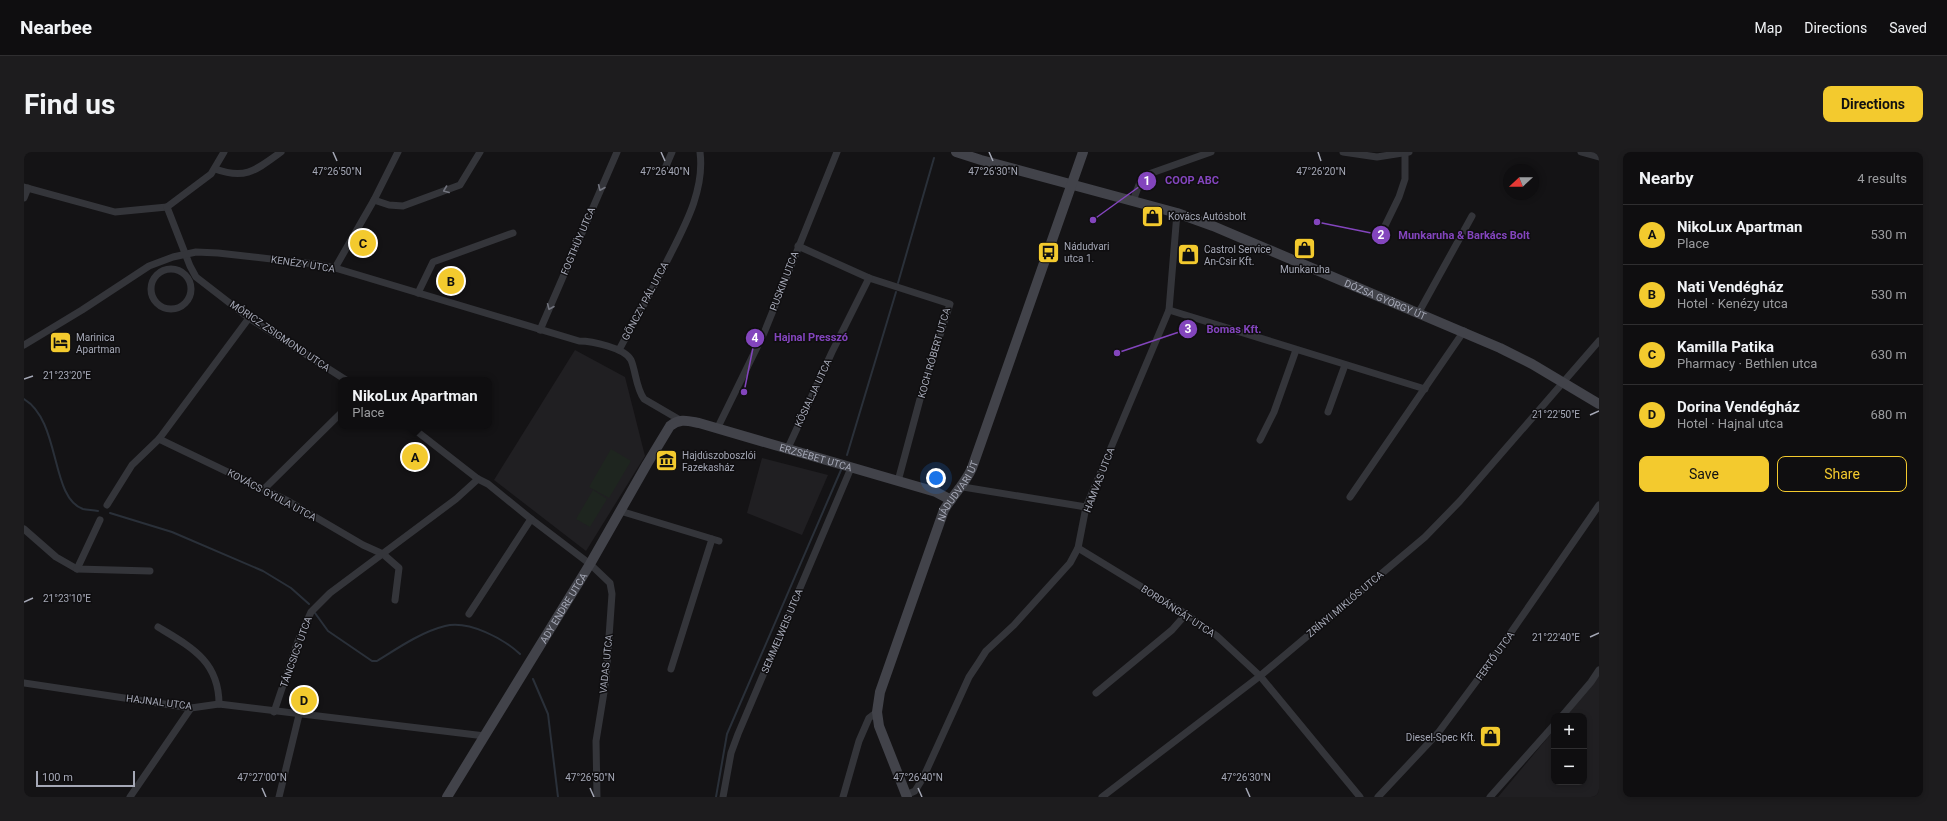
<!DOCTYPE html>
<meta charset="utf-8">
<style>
body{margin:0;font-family:Roboto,sans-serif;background:#1d1c1e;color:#f1f3f6}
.controls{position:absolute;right:12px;bottom:12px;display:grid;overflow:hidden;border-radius:8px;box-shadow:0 2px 6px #0003}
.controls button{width:36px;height:36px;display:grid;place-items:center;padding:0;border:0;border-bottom:1px solid #2f2e30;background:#0f0e10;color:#f1f3f6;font:20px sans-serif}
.compass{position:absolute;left:1479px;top:12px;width:36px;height:36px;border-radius:50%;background:#0f0e10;box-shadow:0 2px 6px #0003;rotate:248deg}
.scale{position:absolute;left:12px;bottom:10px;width:99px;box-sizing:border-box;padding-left:4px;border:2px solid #a5a8b6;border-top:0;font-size:11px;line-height:14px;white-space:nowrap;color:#a5a8b6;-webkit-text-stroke:3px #0f0e10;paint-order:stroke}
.you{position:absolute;left:912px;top:326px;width:14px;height:14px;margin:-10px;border:3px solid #fff;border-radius:50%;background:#1a73e8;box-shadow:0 0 0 6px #1a73e833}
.badge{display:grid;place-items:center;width:26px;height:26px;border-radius:50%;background:#f3ca2e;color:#111;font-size:13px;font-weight:700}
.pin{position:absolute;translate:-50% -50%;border:2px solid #fff;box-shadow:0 1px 4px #0006}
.popup{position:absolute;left:314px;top:225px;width:154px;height:52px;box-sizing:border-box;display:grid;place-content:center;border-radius:8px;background:#0f0e10;filter:drop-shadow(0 1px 3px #0005);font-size:13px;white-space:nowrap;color:#9b9c9f}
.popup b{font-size:15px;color:#f1f3f6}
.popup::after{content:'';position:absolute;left:50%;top:100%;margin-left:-8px;border:8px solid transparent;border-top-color:#0f0e10}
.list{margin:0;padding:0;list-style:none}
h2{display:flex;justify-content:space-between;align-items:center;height:52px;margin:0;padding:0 16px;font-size:17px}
h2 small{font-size:13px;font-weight:400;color:#9b9c9f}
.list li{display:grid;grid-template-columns:26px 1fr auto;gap:12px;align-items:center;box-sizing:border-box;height:60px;padding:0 16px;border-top:1px solid #2f2e30}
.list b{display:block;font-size:15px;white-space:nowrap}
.list p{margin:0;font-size:13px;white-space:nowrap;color:#9b9c9f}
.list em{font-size:13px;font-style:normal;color:#9b9c9f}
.actions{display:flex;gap:8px;padding:12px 16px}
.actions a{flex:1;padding:9px 0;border:1px solid #f3ca2e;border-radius:8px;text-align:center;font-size:14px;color:#f3ca2e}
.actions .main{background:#f3ca2e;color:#111}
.map{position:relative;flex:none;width:1575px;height:645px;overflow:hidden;border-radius:8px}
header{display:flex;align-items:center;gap:24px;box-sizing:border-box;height:56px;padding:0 20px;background:#0f0e10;border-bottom:1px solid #2f2e30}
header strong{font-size:19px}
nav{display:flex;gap:22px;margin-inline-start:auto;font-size:14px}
.intro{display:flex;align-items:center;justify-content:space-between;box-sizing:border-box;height:96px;padding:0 24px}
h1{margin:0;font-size:28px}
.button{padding:10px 18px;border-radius:8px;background:#f3ca2e;color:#111;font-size:14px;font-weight:700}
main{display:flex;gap:24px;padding:0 24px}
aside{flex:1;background:#0f0e10;border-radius:8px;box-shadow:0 2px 6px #0003}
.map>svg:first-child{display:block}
.built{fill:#201f22}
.green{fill:#1e251f}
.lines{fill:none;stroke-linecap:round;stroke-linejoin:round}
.stream{stroke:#2a3039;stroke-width:2}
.street{stroke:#34353a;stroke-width:7}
.secondary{stroke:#42434a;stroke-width:10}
.oneway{stroke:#72747e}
.ticks{fill:none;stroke:#a5a8b6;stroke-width:1.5}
.labels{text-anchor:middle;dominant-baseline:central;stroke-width:3;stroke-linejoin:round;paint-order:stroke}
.poi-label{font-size:10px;fill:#a5a8b6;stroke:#0f0e10;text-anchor:start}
.street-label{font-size:10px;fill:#a5a8b6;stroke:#0f0e10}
.ticks-label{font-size:10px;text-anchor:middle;fill:#a5a8b6;stroke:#0f0e10;stroke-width:3;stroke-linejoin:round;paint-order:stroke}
.leader{fill:none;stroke:#8345bd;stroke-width:1.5}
.callout-dot{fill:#8345bd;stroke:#0f0e10;stroke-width:1.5}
.mark-label{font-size:12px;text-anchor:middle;font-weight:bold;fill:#fff}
.callout-label{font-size:11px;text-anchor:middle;font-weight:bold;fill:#8345bd;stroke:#0f0e10;stroke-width:3;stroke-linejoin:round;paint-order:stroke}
</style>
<header>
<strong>Nearbee</strong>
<nav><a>Map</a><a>Directions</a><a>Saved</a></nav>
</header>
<div class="intro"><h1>Find us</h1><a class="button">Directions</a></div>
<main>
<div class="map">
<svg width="1575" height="645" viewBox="0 0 1575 645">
<rect width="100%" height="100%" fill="#141315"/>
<g class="built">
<path d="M551,198L601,225L621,304L562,399L470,328Z"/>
<path d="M738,306L804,323L778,383L723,361Z"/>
<path d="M1575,524V645H1474L1530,578V630H1560V564H1542Z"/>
</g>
<g class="green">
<path d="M587,297L607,309L585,346L565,335Z"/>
<path d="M569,338L583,347L566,375L552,367Z"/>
</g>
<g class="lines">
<g class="stream">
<path d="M874,131L910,6"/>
<path d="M0,247C37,269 26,346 59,357C63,358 69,358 74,359"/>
<path d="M823,303L872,140"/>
<path d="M86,361L148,380L239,419L267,436L285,452"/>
<path d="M291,461L304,479L348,509H353C374,496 397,480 421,474C445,468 480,487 496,502"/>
<path d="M509,527L524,562L534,645"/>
<path d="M692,645L703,582L817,318"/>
</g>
<g class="street">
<path d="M1319,0L1353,5L1385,0"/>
<path d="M1557,0L1575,5"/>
<path d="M642,14L648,0"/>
<path d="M191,17C222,28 232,18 257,0"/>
<path d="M0,35L91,60L143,55"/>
<path d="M0,46L4,36"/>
<path d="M350,48L365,53L379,54L436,33L456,0"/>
<path d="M1109,49L1116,30L1122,23L1187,0"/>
<path d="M143,55L166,114L172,125L225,166L322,228"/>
<path d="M143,55L187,22L200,0"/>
<path d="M1357,82L1375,45L1381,27V1"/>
<path d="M774,94L845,126L926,152L899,236L874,329"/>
<path d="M311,116L350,48L374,0"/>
<circle cx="147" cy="137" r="20"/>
<path d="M394,141L409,110L489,81"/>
<path d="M1145,158L1401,237"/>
<path d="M1395,160L1448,64"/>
<path d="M516,178L593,0"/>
<path d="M0,193L58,158L125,114L149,105L172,100L194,101L291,112L311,116L555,189C568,189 601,196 607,208C612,220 612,236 620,247L656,268"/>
<path d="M595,198C611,168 628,139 643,109C660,75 681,39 676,0"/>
<path d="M1304,260L1321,213"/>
<path d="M386,274L454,327L464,332L507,367L566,412L586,431L588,442L582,528L572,589L573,645"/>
<path d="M693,277L740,181L813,0"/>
<path d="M135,287L264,349L339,393L359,402L375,416L371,448"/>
<path d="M1236,288L1250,260L1272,198"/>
<path d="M763,298L808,200L845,126"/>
<path d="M939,335L1062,355"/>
<path d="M240,337L317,261"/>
<path d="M1326,345L1440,179"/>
<path d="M83,353L108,313L135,287L225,166"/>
<path d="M596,359L695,389"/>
<path d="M0,377L32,405L53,417L126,419"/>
<path d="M1054,396L1162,462L1193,484L1236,524L1336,645"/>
<path d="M53,417L76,368"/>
<path d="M445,462L507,367"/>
<path d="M134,475C167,495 195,509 195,552"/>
<path d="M647,517L688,387"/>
<path d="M0,531L167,556L195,552L461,584"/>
<path d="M1072,541L1148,478L1162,462"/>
<path d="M250,560L274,489L287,460L306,441L432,347L454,327"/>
<path d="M1538,564L1567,530L1575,518"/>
<path d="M882,643L891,639L899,626L945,525L955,510L962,499L990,473L1046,411L1054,396L1062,355L1145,158L1153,61"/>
<path d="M106,645L167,556"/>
<path d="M255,645L275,563"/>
<path d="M699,645L707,601L714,582L827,316"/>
<path d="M819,645L835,589L845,566L853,560"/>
<path d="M1078,645L1236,524L1401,385L1436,349L1575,189"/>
<path d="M1354,645L1414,581L1463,515L1575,353"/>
<path d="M1466,645L1530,573"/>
</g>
<g class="secondary">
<path id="s1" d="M932,0L957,8L1153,61L1189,74L1476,196L1508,212L1575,252"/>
<path id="s2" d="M423,645L566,412L623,312L646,274C656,266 664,269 675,271L912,340L927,348"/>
<path id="s3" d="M883,645L855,574L853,560L856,540L920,358C929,343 941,332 948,316L1059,0"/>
</g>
</g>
<defs><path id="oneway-chevron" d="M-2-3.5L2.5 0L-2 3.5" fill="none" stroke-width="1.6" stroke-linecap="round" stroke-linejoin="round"/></defs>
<g class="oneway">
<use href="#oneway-chevron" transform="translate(577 36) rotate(113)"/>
<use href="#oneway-chevron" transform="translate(422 38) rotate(159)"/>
<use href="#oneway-chevron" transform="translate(526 155) rotate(113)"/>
</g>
<path class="ticks" d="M309,0L313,9M637,0L641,9M965,0L969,9M1294,0L1297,9M0,227L9,224M1566,263L1575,259M0,450L9,446M1566,485L1575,481M238,636L242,645M566,636L570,645M894,636L898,645M1222,636L1226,645"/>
<defs>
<symbol id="shop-square" viewBox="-11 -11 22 22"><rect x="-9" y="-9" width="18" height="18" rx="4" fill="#f3ca2e" stroke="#0f0e10"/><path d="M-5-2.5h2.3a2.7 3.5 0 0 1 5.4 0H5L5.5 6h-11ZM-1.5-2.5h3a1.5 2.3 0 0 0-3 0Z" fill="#111"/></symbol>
<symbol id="bus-square" viewBox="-11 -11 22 22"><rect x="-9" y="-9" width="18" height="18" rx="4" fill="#f3ca2e" stroke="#0f0e10"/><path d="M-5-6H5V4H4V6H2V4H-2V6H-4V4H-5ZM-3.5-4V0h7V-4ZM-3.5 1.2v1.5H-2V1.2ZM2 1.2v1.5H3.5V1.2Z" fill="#111"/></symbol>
<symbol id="hotel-square" viewBox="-11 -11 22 22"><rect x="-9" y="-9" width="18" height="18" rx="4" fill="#f3ca2e" stroke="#0f0e10"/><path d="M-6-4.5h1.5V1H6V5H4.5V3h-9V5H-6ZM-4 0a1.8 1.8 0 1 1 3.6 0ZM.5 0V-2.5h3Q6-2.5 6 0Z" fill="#111"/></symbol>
<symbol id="museum-square" viewBox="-11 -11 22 22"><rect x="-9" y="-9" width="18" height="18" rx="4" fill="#f3ca2e" stroke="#0f0e10"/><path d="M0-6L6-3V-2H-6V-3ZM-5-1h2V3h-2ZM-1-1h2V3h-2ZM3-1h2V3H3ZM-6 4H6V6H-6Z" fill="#111"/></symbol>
</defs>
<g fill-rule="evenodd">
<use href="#shop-square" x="1116" y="52" width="25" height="25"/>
<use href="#shop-square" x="1268" y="84" width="25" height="25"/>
<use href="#bus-square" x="1012" y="88" width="25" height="25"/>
<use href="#shop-square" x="1152" y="90" width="25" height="25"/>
<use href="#hotel-square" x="24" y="178" width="25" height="25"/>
<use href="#museum-square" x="630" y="296" width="25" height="25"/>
<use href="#shop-square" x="1454" y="572" width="25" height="25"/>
</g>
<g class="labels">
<g class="poi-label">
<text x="1144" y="64">Kovács Autósbolt</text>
<text x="1040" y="94">Nádudvari<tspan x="1040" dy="12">utca 1.</tspan></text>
<text x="1180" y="97">Castrol Service<tspan x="1180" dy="12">An-Csir Kft.</tspan></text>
<text x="1281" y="117" text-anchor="middle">Munkaruha</text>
<text x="52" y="185">Marinica<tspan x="52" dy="12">Apartman</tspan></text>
<text x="658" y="303">Hajdúszoboszlói<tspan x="658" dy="12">Fazekasház</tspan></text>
<text x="1452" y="585" text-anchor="end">Diesel-Spec Kft.</text>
</g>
<g class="street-label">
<text transform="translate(554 89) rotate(-67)">FOGTHÜY UTCA</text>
<text transform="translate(279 112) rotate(9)">KENÉZY UTCA</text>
<text transform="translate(760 129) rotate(-69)">PUSKIN UTCA</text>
<text stroke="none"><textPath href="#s1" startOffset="455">DÓZSA GYÖRGY ÚT</textPath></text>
<text transform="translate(621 149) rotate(-62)">GÖNCZY PÁL UTCA</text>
<text transform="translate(256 184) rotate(34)">MÓRICZ ZSIGMOND UTCA</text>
<text transform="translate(910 201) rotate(-74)">KOCH RÓBERT UTCA</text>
<text transform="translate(789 241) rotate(-65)">KÖSIALJA UTCA</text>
<text stroke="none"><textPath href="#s2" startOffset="585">ERZSÉBET UTCA</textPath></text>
<text transform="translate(1075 328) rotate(-69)">HAMVAS UTCA</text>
<text stroke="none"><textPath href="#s3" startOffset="327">NÁDUDVARI ÚT</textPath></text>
<text transform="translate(248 343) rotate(28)">KOVÁCS GYULA UTCA</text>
<text transform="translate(1321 452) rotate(-40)">ZRÍNYI MIKLÓS UTCA</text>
<text stroke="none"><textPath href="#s2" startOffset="222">ADY ENDRE UTCA</textPath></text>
<text transform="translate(1154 459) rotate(33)">BORDÁNGÁT UTCA</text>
<text transform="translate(758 479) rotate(-67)">SEMMELWEIS UTCA</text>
<text transform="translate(272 500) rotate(-70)">TÁNCSICS UTCA</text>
<text transform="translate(1471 504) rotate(-54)">FERTŐ UTCA</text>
<text transform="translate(582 512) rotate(-84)">VADAS UTCA</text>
<text transform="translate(135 550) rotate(7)">HAJNAL UTCA</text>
</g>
</g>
<g class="ticks-label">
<text x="313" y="23">47°26'50"N</text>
<text x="641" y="23">47°26'40"N</text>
<text x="969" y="23">47°26'30"N</text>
<text x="1297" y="23">47°26'20"N</text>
<text x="43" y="227">21°23'20"E</text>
<text x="1532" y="266">21°22'50"E</text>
<text x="43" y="450">21°23'10"E</text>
<text x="1532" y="489">21°22'40"E</text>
<text x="238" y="629">47°27'00"N</text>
<text x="566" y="629">47°26'50"N</text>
<text x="894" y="629">47°26'40"N</text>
<text x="1222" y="629">47°26'30"N</text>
</g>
<path class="leader" d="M1069 68L1123 29M1293 70L1357 83M1093 201L1164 177M720 240L731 186"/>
<g class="callout-dot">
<circle cx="1069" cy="68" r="4"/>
<circle cx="1293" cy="70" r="4"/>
<circle cx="1093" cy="201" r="4"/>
<circle cx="720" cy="240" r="4"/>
<circle cx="1123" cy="29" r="10"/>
<circle cx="1357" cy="83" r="10"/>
<circle cx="1164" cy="177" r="10"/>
<circle cx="731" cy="186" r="10"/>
</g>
<g class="mark-label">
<text x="1123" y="33">1</text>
<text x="1357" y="87">2</text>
<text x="1164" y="181">3</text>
<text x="731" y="190">4</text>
</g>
<g class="callout-label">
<text x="1168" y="32">COOP ABC</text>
<text x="1440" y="87">Munkaruha &amp; Barkács Bolt</text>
<text x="1210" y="181">Bomas Kft.</text>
<text x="787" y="189">Hajnal Presszó</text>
</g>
</svg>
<div class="controls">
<button>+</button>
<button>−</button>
</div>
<svg class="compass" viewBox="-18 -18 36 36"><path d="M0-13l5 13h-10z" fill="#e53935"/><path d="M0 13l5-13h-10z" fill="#9b9c9f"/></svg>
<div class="scale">100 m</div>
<div class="you"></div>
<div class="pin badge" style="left:391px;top:305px">A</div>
<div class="popup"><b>NikoLux Apartman</b>Place</div>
<div class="pin badge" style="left:427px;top:129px">B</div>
<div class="pin badge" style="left:339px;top:91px">C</div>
<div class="pin badge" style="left:280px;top:548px">D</div>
</div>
<aside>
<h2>Nearby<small>4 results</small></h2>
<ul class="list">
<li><span class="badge">A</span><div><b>NikoLux Apartman</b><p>Place</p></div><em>530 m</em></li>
<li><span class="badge">B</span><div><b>Nati Vendégház</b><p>Hotel · Kenézy utca</p></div><em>530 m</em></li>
<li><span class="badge">C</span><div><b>Kamilla Patika</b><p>Pharmacy · Bethlen utca</p></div><em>630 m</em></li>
<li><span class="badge">D</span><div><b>Dorina Vendégház</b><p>Hotel · Hajnal utca</p></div><em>680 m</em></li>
</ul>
<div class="actions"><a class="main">Save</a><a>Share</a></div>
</aside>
</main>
